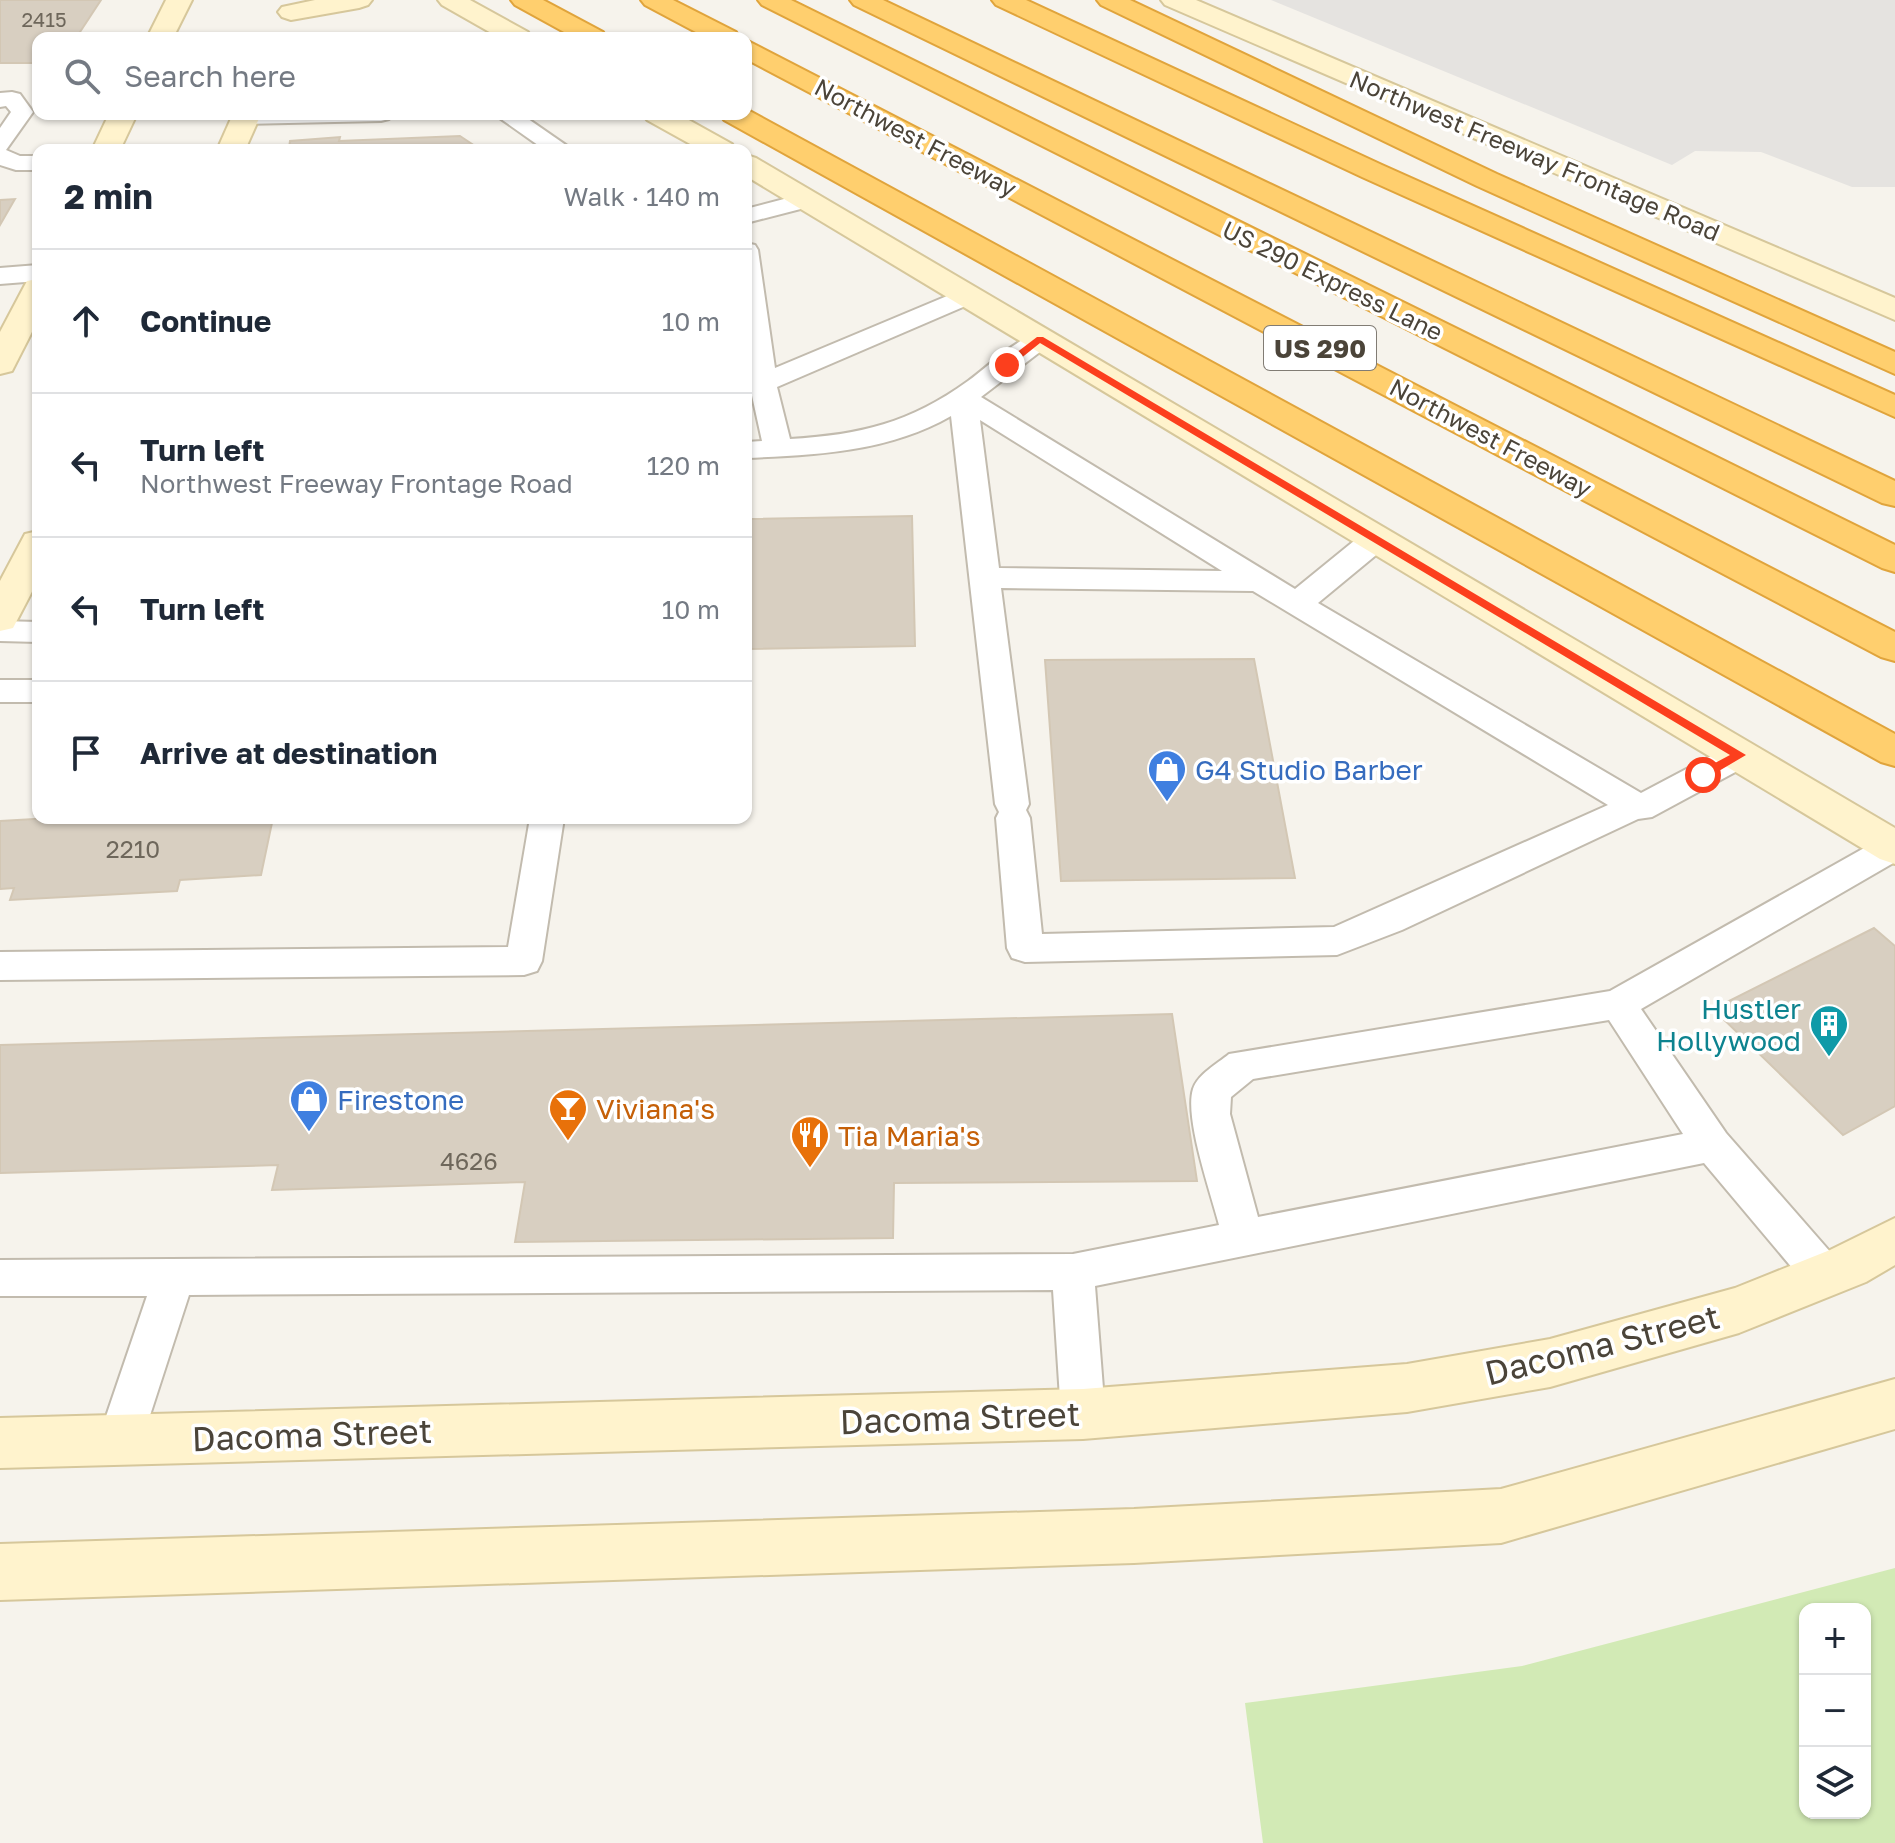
<!DOCTYPE html>
<meta charset="utf-8">
<style>
body{margin:0;font-family:"Golos Text",sans-serif;background:#f6f6f7;color:#1f2937}
.controls{position:absolute;right:24px;bottom:24px;display:grid;overflow:hidden;border-radius:16px;box-shadow:0 2px 6px #0004}
.controls button{width:72px;height:72px;display:grid;place-items:center;padding:0;border:0;border-bottom:2px solid #e0e1e3;background:#fff;color:#1f2937;font:40px sans-serif}
.stop{position:absolute;width:24px;height:24px;margin:-18px;border:6px solid #fc3f1d;border-radius:50%;background:#fff}
.stop.end{background:#fc3f1d;border-color:#fff;box-shadow:0 2px 8px #0008}
.list{margin:0;padding:0;list-style:none}
h2{display:flex;justify-content:space-between;align-items:center;height:104px;margin:0;padding:0 32px;font-size:34px}
h2 small{font-size:26px;font-weight:400;color:#747a83}
.list li{display:grid;grid-template-columns:52px 1fr auto;gap:24px;align-items:center;box-sizing:border-box;height:144px;padding:0 32px;border-top:2px solid #e0e1e3}
.list b{display:block;font-size:30px;white-space:nowrap}
.list p{margin:0;font-size:26px;white-space:nowrap;color:#747a83}
.list em{font-size:26px;font-style:normal;color:#747a83}
.icon{flex:none;width:44px;height:44px;fill:none;stroke:currentColor;stroke-width:2;stroke-linecap:round;stroke-linejoin:round}
.map{position:relative;flex:none;width:1895px;height:1843px;overflow:hidden}
.search{position:absolute;background:#fff;box-shadow:0 2px 6px #0004;left:32px;top:32px;width:720px;height:88px;display:flex;align-items:center;gap:20px;box-sizing:border-box;padding:0 28px;border-radius:16px;color:#747a83;font-size:30px}
.panel{position:absolute;background:#fff;box-shadow:0 2px 6px #0004;left:32px;top:144px;width:720px;height:680px;border-radius:16px}
.map>svg:first-child{display:block}
.green{fill:#d2eab5;fill-rule:evenodd}
.parking{fill:#e5e3e0}
.building{fill:#d8cfc1;stroke:#d3c7b4;stroke-width:2}
.lines{fill:none;stroke-linecap:round;stroke-linejoin:round}
.lane-casing{stroke:#c2bbae;stroke-width:4}
.secondary-casing{stroke:#d6c79b;stroke-width:4}
.highway-casing{stroke:#e0a43c;stroke-width:4}
.lane{fill:#fff;fill-rule:evenodd}
.secondary{fill:#fff3cd;fill-rule:evenodd}
.highway{fill:#ffcf6e;fill-rule:evenodd}
.route{fill:#fc3f1d}
.labels{text-anchor:middle;dominant-baseline:central;stroke-width:7;stroke-linejoin:round;paint-order:stroke}
.far-number-label{font-size:20px;fill:#6e675b}
.far-street-label{font-size:24px;fill:#4b4439;stroke:#fff}
.number-label{font-size:24px;fill:#6e675b}
.shield{fill:#fff;stroke:#817c74;stroke-width:2}
.shield-label{font-size:26px;font-weight:bold;fill:#4b4439}
.shop-label{font-size:28px;fill:#366cbe;stroke:#fff;text-anchor:start}
.culture-label{font-size:28px;fill:#0d838f;stroke:#fff;text-anchor:end}
.food-label{font-size:28px;fill:#c56008;stroke:#fff;text-anchor:start}
.near-street-label{font-size:34px;fill:#4b4439;stroke:#fff}
</style>
<div class="map">
<svg width="1895" height="1843" viewBox="0 0 1895 1843">
<rect width="100%" height="100%" fill="#f6f3ec"/>
<path class="green" d="M1895,1568V1843H1263L1245,1703L1522,1666ZM1805,1609H1865V1813H1805Z"/>
<path class="parking" d="M1271,0H1895V187H1852L1761,152L1695,151L1672,165Z"/>
<g class="building">
<path d="M0,0H101L76,38H38V63H0Z"/>
<path d="M460,136L481,150H286L289,148L290,141L340,137L339,141Z"/>
<path d="M15,199L0,225V200Z"/>
<path d="M912,516L915,646L746,649V519Z"/>
<path d="M1254,659L1295,878L1061,881L1045,660Z"/>
<path d="M52,818H273L261,875L180,880L177,891L10,900L14,888L0,889V821Z"/>
<path d="M1874,928L1895,946V1106L1843,1135L1713,1009Z"/>
<path d="M1172,1014L1197,1181L894,1183L893,1238L515,1242L525,1182L272,1190L278,1165L0,1173V1045Z"/>
</g>
<g class="lines">
<defs>
<g id="lane">
<path d="M12,92L20,94L33,112L6,150L20,156H38V170H16L0,165V128L11,112L6,106L0,107V93Z"/>
<path d="M236,114H392L389,119L381,121L245,124L237,122L234,117Z"/>
<path d="M494,114H521L573,150H545Z"/>
<path d="M807,193L816,195L819,200L816,205L746,223V209Z"/>
<path d="M746,243L755,245L758,250L775,368L959,291H977L981,296L977,301L777,387L790,439C860,435 910,423 968,381C988,367 1026,328 1049,333L1053,339L1049,345L981,397L1295,589L1365,532L1376,530L1387,532L1391,539L1387,546L1318,603L1641,793L1728,747L1740,743L1752,747L1757,755L1752,763L1652,817L1638,819L1402,930L1337,955L1025,962L1012,958L1007,948L996,818L999,812L995,804L951,416C888,452 817,455 746,458V442L762,441L751,391H746V375H748ZM980,420L1222,571L999,568ZM1001,588L1253,591L1608,805L1334,927L1042,934L1030,818L1026,810L1029,804Z"/>
<path d="M38,265V281L0,284V268Z"/>
<path d="M0,621L38,622V642L0,641Z"/>
<rect x="0" y="680" width="38" height="22"/>
<path d="M530,818H564L542,961L537,971L524,975L0,980V952L508,947Z"/>
<path d="M1895,835V862L1641,1009L1726,1133L1839,1262L1845,1275L1839,1288L1824,1293L1809,1288L1704,1163L1095,1286L1105,1414L1099,1428L1083,1434L1067,1428L1061,1414L1053,1290L189,1295L142,1440L136,1455L120,1461L104,1455L98,1440L147,1296H0V1260L1073,1254L1219,1225C1211,1193 1184,1118 1193,1089C1198,1074 1217,1064 1229,1054L1610,991L1882,838ZM1609,1020L1683,1134L1258,1217L1230,1114L1231,1097L1253,1079Z"/>
</g>
<g id="secondary">
<path d="M166,0H192L173,38H147Z"/>
<path d="M315,0H372L368,5L359,8L291,20L282,17L278,12L282,7Z"/>
<path d="M438,0H470L528,32L532,38H500L442,5Z"/>
<path d="M1161,0H1196L1895,298V320L1165,5Z"/>
<path d="M109,114H137L120,150H92Z"/>
<path d="M233,114H261L245,150H217Z"/>
<path d="M643,114H678L732,144L736,150H701L647,120Z"/>
<path d="M746,155L756,158L1895,828V864L1880,859L746,176Z"/>
<path d="M38,279V320L12,371L0,374V332L27,281Z"/>
<path d="M38,531V580L13,628L0,631V581L25,534Z"/>
<path d="M1895,1218V1265L1866,1282L1739,1333L1550,1387L1407,1412L1083,1439L0,1468V1418L1083,1389L1407,1364L1550,1339L1735,1288L1830,1250Z"/>
<path d="M1895,1379V1429L1501,1543L1134,1563L0,1600V1544L1134,1509L1501,1489Z"/>
</g>
<g id="highway">
<path d="M511,0H543L603,32L607,38H575L515,5Z"/>
<path d="M641,0H673L736,32L740,38H707L645,5Z"/>
<path d="M758,0H791L1895,545V572L1882,568L762,5Z"/>
<path d="M850,0H883L1895,481V506L1882,503L854,5Z"/>
<path d="M992,0H1026L1382,165L1895,395V417L1362,177L996,5Z"/>
<path d="M1097,0H1130L1497,174L1895,352V374L1477,186L1101,5Z"/>
<path d="M746,40L1895,632V661L1881,657L746,59Z"/>
<path d="M746,109L1895,734V766L1881,762L724,120L720,114H746Z"/>
</g>
</defs>
<use href="#lane" class="lane-casing"/>
<use href="#secondary" class="secondary-casing"/>
<use href="#highway" class="highway-casing"/>
<use href="#lane" class="lane"/>
<use href="#secondary" class="secondary"/>
<use href="#highway" class="highway"/>
</g>
<path class="route" d="M1037,337H1043L1746,755L1707,778H1698V772L1730,755L1040,343L1010,367H1003V363Z"/>
<defs>
<symbol id="shop-pin" viewBox="-11 -11 22 30"><path d="M0 17L-7.5 6A9.5 9.5 0 1 1 7.5 6Z" fill="#3f7fe0" stroke="#fff"/><path d="M-5-2.5h2.3a2.7 3.5 0 0 1 5.4 0H5L5.5 6h-11ZM-1.5-2.5h3a1.5 2.3 0 0 0-3 0Z" fill="#fff"/></symbol>
<symbol id="building-pin" viewBox="-11 -11 22 30"><path d="M0 17L-7.5 6A9.5 9.5 0 1 1 7.5 6Z" fill="#0f9aa8" stroke="#fff"/><path d="M-4-6H4V6H1V3H-1V6H-4ZM-2.5-4.3h1.7v1.8h-1.7ZM.8-4.3h1.7v1.8H.8ZM-2.5-1h1.7V.8h-1.7ZM.8-1h1.7V.8H.8Z" fill="#fff"/></symbol>
<symbol id="bar-pin" viewBox="-11 -11 22 30"><path d="M0 17L-7.5 6A9.5 9.5 0 1 1 7.5 6Z" fill="#e8710a" stroke="#fff"/><path d="M-6-5H6L.8 .8V4.5H3.5V6h-7V4.5H-.8V.8Z" fill="#fff"/></symbol>
<symbol id="restaurant-pin" viewBox="-11 -11 22 30"><path d="M0 17L-7.5 6A9.5 9.5 0 1 1 7.5 6Z" fill="#e8710a" stroke="#fff"/><path d="M-5-6h1v4h1v-4h1v4h1v-4h1v5L-1.5 .5V6h-2V.5L-5-1ZM5-6V6H3V1.5H1.5Q1.5-4 5-6Z" fill="#fff"/></symbol>
</defs>
<g fill-rule="evenodd">
<use href="#shop-pin" x="1145" y="747" width="44" height="60"/>
<use href="#building-pin" x="1807" y="1002" width="44" height="60"/>
<use href="#shop-pin" x="287" y="1077" width="44" height="60"/>
<use href="#bar-pin" x="546" y="1086" width="44" height="60"/>
<use href="#restaurant-pin" x="788" y="1113" width="44" height="60"/>
</g>
<g class="labels">
<g class="far-number-label">
<text x="44" y="19">2415</text>
</g>
<g class="far-street-label">
<text transform="translate(916 137) rotate(28)">Northwest Freeway</text>
<text transform="translate(1535 155) rotate(23)">Northwest Freeway Frontage Road</text>
<text transform="translate(1333 280) rotate(26)">US 290 Express Lane</text>
<text transform="translate(1491 437) rotate(28)">Northwest Freeway</text>
</g>
<g class="number-label">
<text x="133" y="848">2210</text>
<text x="469" y="1160">4626</text>
</g>
<rect class="shield" x="1264" y="326" width="112" height="44" rx="6"/>
<g class="shield-label">
<text x="1320" y="348">US 290</text>
</g>
<g class="shop-label">
<text x="1195" y="769">G4 Studio Barber</text>
<text x="337" y="1099">Firestone</text>
</g>
<g class="culture-label">
<text x="1801" y="1008">Hustler<tspan x="1801" dy="32">Hollywood</tspan></text>
</g>
<g class="food-label">
<text x="596" y="1108">Viviana's</text>
<text x="838" y="1135">Tia Maria's</text>
</g>
<g class="near-street-label">
<text transform="translate(1602 1344) rotate(-14)">Dacoma Street</text>
<text transform="translate(960 1417) rotate(-2)">Dacoma Street</text>
<text transform="translate(312 1434) rotate(-2)">Dacoma Street</text>
</g>
</g>
</svg>
<div class="controls">
<button>+</button>
<button>−</button>
<button><svg class="icon" aria-label="layers" viewBox="0 0 24 24"><path d="M12 4l9 5-9 5-9-5zM3 14l9 5 9-5"/></svg></button>
</div>
<div class="stop" style="left:1703px;top:775px"></div>
<div class="stop end" style="left:1007px;top:365px"></div>
<div class="search"><svg class="icon" aria-label="search" viewBox="0 0 24 24"><circle cx="10" cy="10" r="6"/><path d="M15 15l6 6"/></svg>Search here</div>
<section class="panel">
<h2>2 min<small>Walk · 140 m</small></h2>
<ul class="list">
<li><svg class="icon" aria-label="ahead" viewBox="0 0 24 24"><path d="M12 20V5M6 11l6-6 6 6"/></svg><div><b>Continue</b></div><em>10 m</em></li>
<li><svg class="icon" aria-label="left" viewBox="0 0 24 24"><path d="M17 20v-9H6M10 6l-5 5 5 5"/></svg><div><b>Turn left</b><p>Northwest Freeway Frontage Road</p></div><em>120 m</em></li>
<li><svg class="icon" aria-label="left" viewBox="0 0 24 24"><path d="M17 20v-9H6M10 6l-5 5 5 5"/></svg><div><b>Turn left</b></div><em>10 m</em></li>
<li><svg class="icon" aria-label="arrive" viewBox="0 0 24 24"><path d="M6 21V4h12l-3 4 3 4H6"/></svg><div><b>Arrive at destination</b></div></li>
</ul>
</section>
</div>
